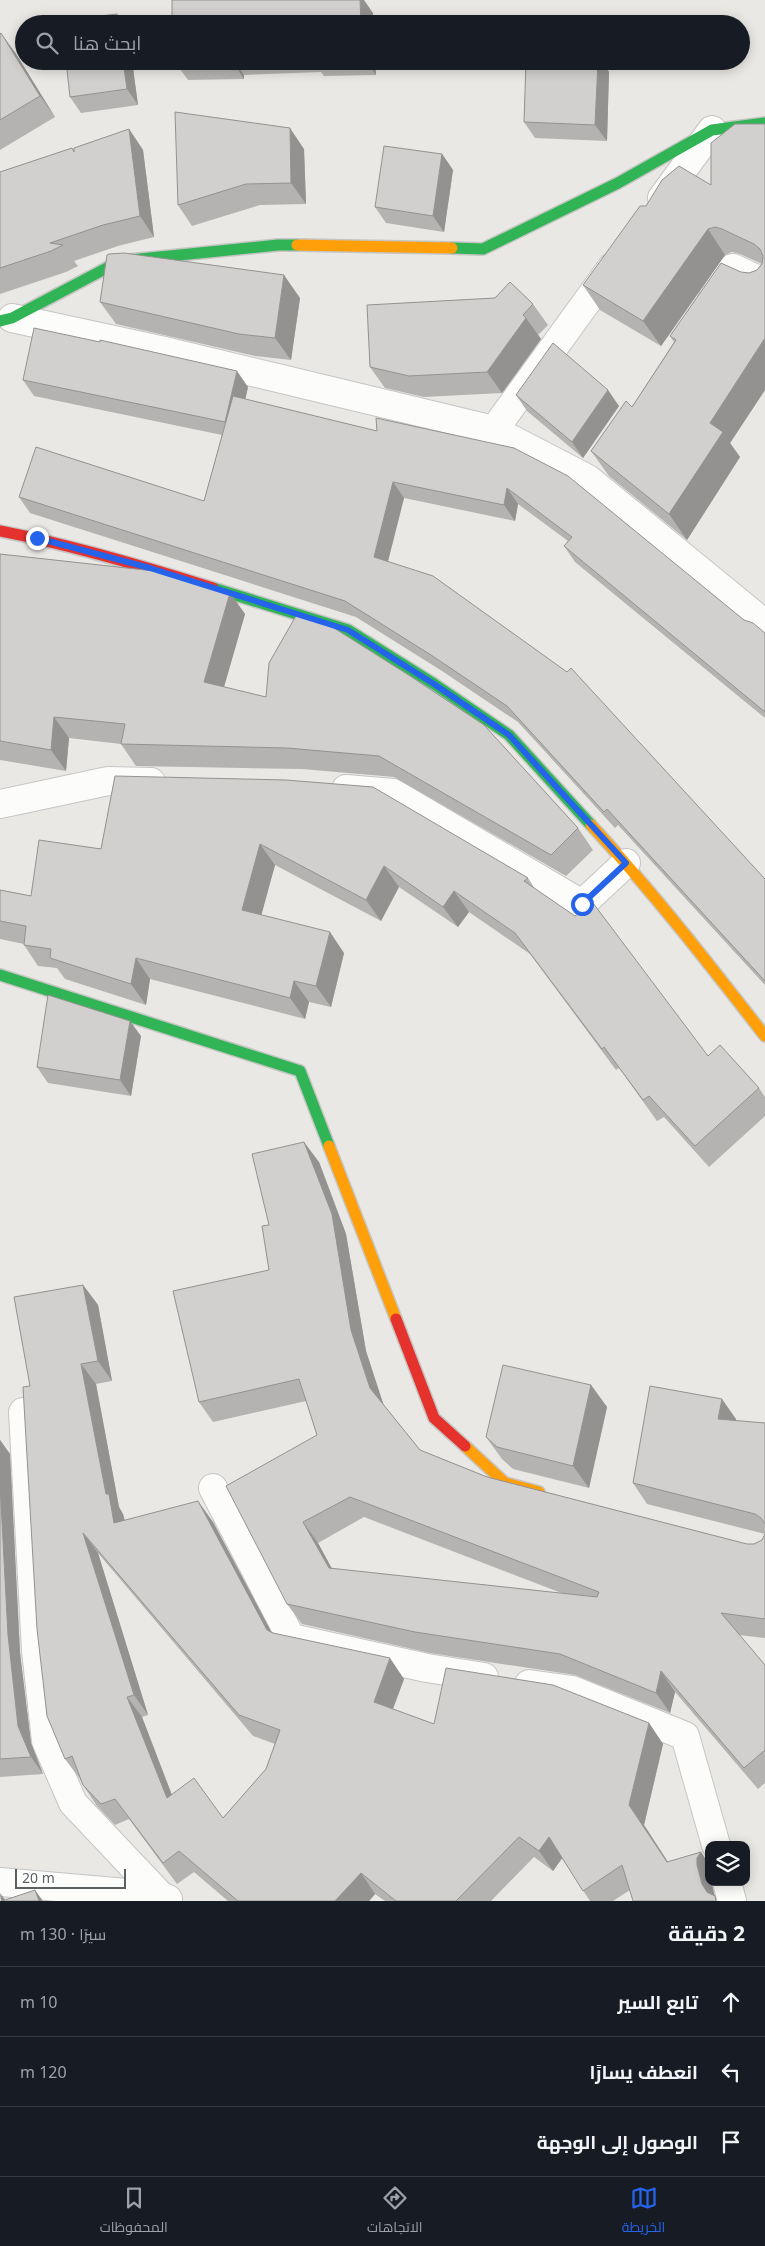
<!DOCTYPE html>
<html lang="ar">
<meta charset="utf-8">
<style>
body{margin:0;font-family:"Noto Sans",Cairo,sans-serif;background:#242831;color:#f1f3f6;direction:rtl}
.controls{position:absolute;right:15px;bottom:15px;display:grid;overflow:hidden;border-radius:10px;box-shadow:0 2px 12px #0003}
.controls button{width:45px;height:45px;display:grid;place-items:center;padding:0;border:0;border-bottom:1px solid #363941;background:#171b24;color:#f1f3f6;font:25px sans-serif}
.scale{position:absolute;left:15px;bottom:12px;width:111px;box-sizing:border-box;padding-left:5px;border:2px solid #5a5f62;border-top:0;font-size:14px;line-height:18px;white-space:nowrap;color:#5a5f62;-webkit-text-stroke:4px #fff;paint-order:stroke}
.stop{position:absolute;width:15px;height:15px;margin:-11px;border:4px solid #2563eb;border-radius:50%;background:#fff}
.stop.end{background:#2563eb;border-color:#fff;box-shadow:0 1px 5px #0008}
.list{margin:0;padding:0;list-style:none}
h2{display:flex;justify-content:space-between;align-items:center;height:65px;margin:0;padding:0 20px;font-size:21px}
h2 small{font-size:16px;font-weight:400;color:#9ea1a6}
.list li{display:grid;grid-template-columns:32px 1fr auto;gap:15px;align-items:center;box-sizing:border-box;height:70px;padding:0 20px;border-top:1px solid #363941}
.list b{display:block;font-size:19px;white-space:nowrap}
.list em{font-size:16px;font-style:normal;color:#9ea1a6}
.icon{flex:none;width:28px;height:28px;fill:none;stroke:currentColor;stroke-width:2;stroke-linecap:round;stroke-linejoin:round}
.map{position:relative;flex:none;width:765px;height:1901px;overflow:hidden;direction:ltr}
.search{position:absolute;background:#171b24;box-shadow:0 2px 12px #0003;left:15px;right:15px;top:15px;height:55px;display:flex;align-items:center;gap:12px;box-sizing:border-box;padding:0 18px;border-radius:28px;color:#9ea1a6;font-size:19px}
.sheet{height:275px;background:#171b24}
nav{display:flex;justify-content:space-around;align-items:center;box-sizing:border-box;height:70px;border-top:1px solid #363941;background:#171b24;font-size:14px;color:#9ea1a6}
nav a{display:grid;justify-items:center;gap:2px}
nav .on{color:#2563eb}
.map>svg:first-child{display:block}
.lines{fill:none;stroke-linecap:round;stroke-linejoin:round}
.street-casing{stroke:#c6c5c6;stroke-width:30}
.fast-casing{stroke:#c5c5c4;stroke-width:14}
.slow-casing{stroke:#c5c5c4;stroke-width:14}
.jam-casing{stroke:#c5c5c4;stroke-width:14}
.street{stroke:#fcfcfb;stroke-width:28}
.fast{stroke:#30b455;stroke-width:11}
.slow{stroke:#ff9f0a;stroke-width:11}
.jam{stroke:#e5322d;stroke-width:11}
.wall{fill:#b5b3b1;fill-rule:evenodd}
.shaded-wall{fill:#939290}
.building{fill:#d2d0ce;stroke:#939290;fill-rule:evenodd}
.route{stroke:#2563eb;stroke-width:6}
</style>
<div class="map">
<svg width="765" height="1901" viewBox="0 0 765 1901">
<rect width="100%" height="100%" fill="#eae8e5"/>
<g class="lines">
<defs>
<g id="street">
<path d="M662,198L712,130"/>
<path d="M612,267L494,430L588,479L765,624"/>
<path d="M712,299L733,268L765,283"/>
<path d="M12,318L169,352L494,430"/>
<path d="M346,789L393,793L582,904L626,863"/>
<path d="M0,804L108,781L151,782"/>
<path d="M23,1412L36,1651L46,1741L73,1803L161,1896"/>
<path d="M213,1488L291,1638L427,1668L484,1677"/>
<path d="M529,1684L572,1690L685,1736L716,1845"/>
<path d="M0,1882L161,1896L168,1899"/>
<path d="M727,1882L732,1901"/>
</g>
<g id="fast">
<path d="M452,248L483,249L618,183L712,130L765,123"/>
<path d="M0,321L12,318L120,261L278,245H297"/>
<path d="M213,588L348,630L434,684L509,735L591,825"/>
<path d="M0,975L300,1071L329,1146"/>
</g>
<g id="slow">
<path d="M297,245L452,248"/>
<path d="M591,825C653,892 709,964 765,1036"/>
<path d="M329,1146L396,1319"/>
<path d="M465,1446L505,1483L539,1492"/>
</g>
<g id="jam">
<path d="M0,531C72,545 143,566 213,588"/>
<path d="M396,1319L434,1418L465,1446"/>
</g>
</defs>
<use href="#street" class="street-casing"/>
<use href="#fast" class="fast-casing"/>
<use href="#slow" class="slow-casing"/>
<use href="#jam" class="jam-casing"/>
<use href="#street" class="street"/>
<use href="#fast" class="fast"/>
<use href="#slow" class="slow"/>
<use href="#jam" class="jam"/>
</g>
<g class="wall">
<path d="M0,34L16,54L55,117L0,150Z"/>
<path d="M132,61L138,105L81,113L70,97Z"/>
<path d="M174,61H375L376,75L324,76L321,72L244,75V79L188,80Z"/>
<path d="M526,61H601L609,72L607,141L535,138L524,122Z"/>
<path d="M765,124V390L730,443L740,457L687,540L609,476L591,451L632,407L674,342L670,336L741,272L749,273L757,270L762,264L740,254L732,252L725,255L661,346L600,310L583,285L646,206L711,185Z"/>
<path d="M129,129L143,150L154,237L118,246L74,261L78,266L66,272L0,294V172L74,152Z"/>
<path d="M304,149L306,204L260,205L192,226L178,205Z"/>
<path d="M442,154L453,170L444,232L386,223L375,207Z"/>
<path d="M300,298L291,360L255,356L116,324L100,302Z"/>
<path d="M533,304L548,325L538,335L541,339L502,393L424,397L385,388L370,367Z"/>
<path d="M23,380L248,387L245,399L377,431L514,448L744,620L765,633V718L575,562L564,546L568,541L518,504L515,521L404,498L388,561L765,879V985L618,825L615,828L518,722L442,671L356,617L30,513L19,497L204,501L222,435L34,396Z"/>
<path d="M516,395L619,406L583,458L527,411Z"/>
<path d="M0,554L230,593L245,614L224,687L578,828L593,850L566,876L394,777L302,769L136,766L121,744L69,738L66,771L0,760Z"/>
<path d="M115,776L528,878L535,889L708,1056L759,1088L765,1097V1116L709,1167L664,1117L657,1121L619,1068L616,1070L530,954L469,912L458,927L399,887L381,921L275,865L261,915L344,953L331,1007L309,1002L305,1019L150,979L146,1005L65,979L57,968L38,966L24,945V944L0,939V890L31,896L101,849Z"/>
<path d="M141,1036L131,1096L48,1083L37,1067Z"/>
<path d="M319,1162L346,1234L366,1351L383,1405L420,1450L487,1477L747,1544H754L762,1540L765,1534V1638L739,1635L765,1665V1783L758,1789L675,1692L670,1713L575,1675L430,1653L302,1624L287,1604L317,1435L306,1401L213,1422L199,1402L269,1270V1225ZM364,1517L564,1594L332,1569L318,1543Z"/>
<path d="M83,1285L98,1305L112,1381L96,1384L119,1507L123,1514L125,1520L213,1522L271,1632L404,1679L393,1709L434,1724L649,1723L663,1744L644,1825L668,1862L712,1885L714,1895L630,1890L613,1901H590L562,1858L553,1871L534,1857L491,1901H385L375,1894L369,1901H228L194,1872L177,1884L129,1819L115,1825L97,1806L83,1785L80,1779L65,1759L30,1386ZM98,1553L253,1736L275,1744L266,1769L223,1818L172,1795L142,1717L148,1715Z"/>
<path d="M591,1385L607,1407L589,1488L513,1469L502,1459L486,1437Z"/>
<path d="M736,1419V1421L765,1423V1534L647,1504L633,1483Z"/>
<path d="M0,1440L10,1454L20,1653L31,1743L43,1774L0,1777Z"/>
</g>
<g class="shaded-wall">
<path d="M360,0H364L373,13L374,24H361Z"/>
<path d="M117,14L124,24H118Z"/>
<path d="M1,33L16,54L55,117L40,96Z"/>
<path d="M123,61H132L138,105L127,89Z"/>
<path d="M232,61H234L244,75V79Z"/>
<path d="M366,61H375L376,75Z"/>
<path d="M598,61H601L609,72L607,141L595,125Z"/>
<path d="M290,128L304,149L306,204L291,183Z"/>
<path d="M129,129L143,150L154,237L140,216Z"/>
<path d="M442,154L453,170L444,232L433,216Z"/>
<path d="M708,229L725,255L661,346L643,321Z"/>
<path d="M284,275L300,298L291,360L275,338Z"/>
<path d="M526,318L541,339L502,393L487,372Z"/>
<path d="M765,338V390L730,443L740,457L687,540L669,514L710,423Z"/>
<path d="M237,371L248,387L237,438L225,422Z"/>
<path d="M608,390L619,406L583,458L572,442Z"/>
<path d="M393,482L404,498L385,573L374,557Z"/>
<path d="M507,488L518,504L515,521L504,505Z"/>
<path d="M230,593L245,614L219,704L204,682Z"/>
<path d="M54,717L69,738L66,771L51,750Z"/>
<path d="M260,844L275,865L257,931L242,910Z"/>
<path d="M384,866L399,887L381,921L366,900Z"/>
<path d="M454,891L469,912L458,927L443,907Z"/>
<path d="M330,932L344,953L331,1007L316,986Z"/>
<path d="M136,958L150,979L146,1005L131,984Z"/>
<path d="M294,981L309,1002L305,1019L290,998Z"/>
<path d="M130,1021L141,1036L131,1096L120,1080Z"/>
<path d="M304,1142L319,1162L346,1234L366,1351L385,1409L370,1388L351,1330Z"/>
<path d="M83,1285L98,1305L112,1381L98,1361Z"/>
<path d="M81,1364L96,1384L119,1507L123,1514L129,1544L114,1523L106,1494Z"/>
<path d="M591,1385L607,1407L589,1488L573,1466Z"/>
<path d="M722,1399L736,1419L732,1440L718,1419Z"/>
<path d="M0,1440L10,1454L20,1653L31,1743L43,1774L31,1757L18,1726L8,1635L0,1484Z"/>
<path d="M198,1501L213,1522L281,1650L267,1630Z"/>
<path d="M303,1522L318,1543L343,1589L329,1568Z"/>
<path d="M83,1533L98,1553L148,1715L134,1695Z"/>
<path d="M390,1658L404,1679L388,1722L374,1702Z"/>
<path d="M661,1671L675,1692L670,1713L656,1693Z"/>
<path d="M127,1697L142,1717L181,1819L167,1798Z"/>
<path d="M649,1723L663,1744L644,1825L681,1882L629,1805Z"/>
<path d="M549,1837L563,1857L553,1871L539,1851Z"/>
<path d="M701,1852L709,1864V1882H712V1885L716,1901H713L702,1884L697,1865V1858Z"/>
<path d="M361,1873L375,1894L369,1901H335Z"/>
<path d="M35,1890L43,1901H39Z"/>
<path d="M0,1893L6,1901H1Z"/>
</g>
<g class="building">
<path d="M172,0H360L361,24H172Z"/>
<path d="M117,14L118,24H61L60,21Z"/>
<path d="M1,33L40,96L0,120V34Z"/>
<path d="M66,61H123L127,89L70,97Z"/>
<path d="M526,61H598L595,125L524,122Z"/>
<path d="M175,112L290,128L291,183L246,184L178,205Z"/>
<path d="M735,124H765V338L710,423L723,432L669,514L591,451L626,401L632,407L676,340L670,336L721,263L741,272L749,273L757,270L762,264L763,256L760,249L754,244L722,229L715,227L708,229L643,321L583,285L640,206H646L662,180L679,166L711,185V143Z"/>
<path d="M129,129L140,216L103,225L50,243L63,245L51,251L0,268V172L72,148L74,152V148Z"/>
<path d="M384,146L442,154L433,216L375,207Z"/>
<path d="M124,253L284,275L275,338L239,334L100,302L107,255L109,254Z"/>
<path d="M510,282L533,304L523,315L526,318L487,372L409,376L370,367L367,305L495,298Z"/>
<path d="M34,328L100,342V340L237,371L225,422L23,380Z"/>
<path d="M553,343L608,390L572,442L516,395Z"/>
<path d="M233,396L377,431L376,418L514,448L568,476L744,620L753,623L765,633V712L564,546L572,537L507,488L504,505L393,482L374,557L433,576L567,672L571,668L765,879V981L607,809L604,812L507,706L431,655L345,601L19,497L36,447L204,501Z"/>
<path d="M0,554L163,572L230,593L204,682L266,697L269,663L297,614L326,623L410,676L484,725L578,828L551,855L379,756L287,748L121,744L125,724L54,717L51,750L0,741Z"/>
<path d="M115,776L286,780L373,787L528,878L524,881L575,916L593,903L708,1056L720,1045L759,1088L695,1146L649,1096L643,1100L604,1047L602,1049L515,933L454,891L443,907L384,866L366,900L260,844L242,910L330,932L316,986L294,981L290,998L136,958L131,984L50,958L51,949L24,945L26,926L0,921V890L31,896L39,840L101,849Z"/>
<path d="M48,995L130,1021L120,1080L37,1067Z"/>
<path d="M304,1142L332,1214L351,1330L370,1388L420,1450L487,1477L747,1544H754L762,1540L765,1534V1619L721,1613L765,1665V1750L744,1768L661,1671L656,1693L560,1654L415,1632L287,1604L226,1486L317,1435L299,1379L199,1402L173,1291L269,1270L262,1226L269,1225L252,1154ZM350,1497L599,1592L597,1597L329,1568L303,1522Z"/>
<path d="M83,1285L98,1361L81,1364L106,1494H109L114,1523L198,1501L267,1630L273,1633L390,1658L374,1702L434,1724L446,1668L553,1685L649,1723L629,1805L667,1862L701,1852L697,1858V1865L702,1884L707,1892L715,1896L716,1901H633L622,1865L583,1891L549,1837L539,1851L519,1837L456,1901H396L361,1873L335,1901H238L179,1851L163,1863L115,1799L101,1804L83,1785L72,1756L65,1759L47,1716L37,1629L23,1387L30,1386L14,1297ZM83,1533L239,1715L280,1730L266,1769L223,1818L194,1778L167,1798L127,1697L134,1695Z"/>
<path d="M503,1365L591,1385L573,1466L497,1447L486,1437Z"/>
<path d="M650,1386L722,1399L718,1419L765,1423V1524L761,1518L755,1514L633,1483Z"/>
<path d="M0,1484L8,1635L18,1726L31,1757L0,1759Z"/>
<path d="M35,1890L39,1901H2Z"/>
</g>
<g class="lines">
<path class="route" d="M37,538L150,568L348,630L434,684L509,735L626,863L582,904"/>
</g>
</svg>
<div class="controls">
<button><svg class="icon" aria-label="layers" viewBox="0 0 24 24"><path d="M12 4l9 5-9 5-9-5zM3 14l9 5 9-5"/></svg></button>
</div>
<div class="scale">20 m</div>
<div class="stop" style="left:582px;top:904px"></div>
<div class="stop end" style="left:37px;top:538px"></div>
<div class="search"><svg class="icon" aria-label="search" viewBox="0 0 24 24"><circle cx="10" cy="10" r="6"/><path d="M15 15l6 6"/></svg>ابحث هنا</div>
</div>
<section class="sheet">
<h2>2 دقيقة<small>سيرًا · 130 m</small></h2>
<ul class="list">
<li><svg class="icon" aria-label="ahead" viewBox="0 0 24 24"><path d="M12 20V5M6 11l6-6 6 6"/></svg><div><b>تابع السير</b></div><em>10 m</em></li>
<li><svg class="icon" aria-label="left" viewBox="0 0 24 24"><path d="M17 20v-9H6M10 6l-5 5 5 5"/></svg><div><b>انعطف يسارًا</b></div><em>120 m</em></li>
<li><svg class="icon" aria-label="arrive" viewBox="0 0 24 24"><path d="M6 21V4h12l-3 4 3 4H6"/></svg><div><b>الوصول إلى الوجهة</b></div></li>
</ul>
</section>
<nav>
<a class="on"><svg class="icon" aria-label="map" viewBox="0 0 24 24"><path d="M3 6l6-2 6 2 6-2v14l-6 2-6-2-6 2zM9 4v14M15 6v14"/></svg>الخريطة</a>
<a><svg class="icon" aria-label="directions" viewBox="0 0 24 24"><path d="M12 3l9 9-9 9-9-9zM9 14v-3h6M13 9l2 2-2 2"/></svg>الاتجاهات</a>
<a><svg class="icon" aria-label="saved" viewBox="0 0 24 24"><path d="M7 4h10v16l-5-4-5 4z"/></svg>المحفوظات</a>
</nav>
